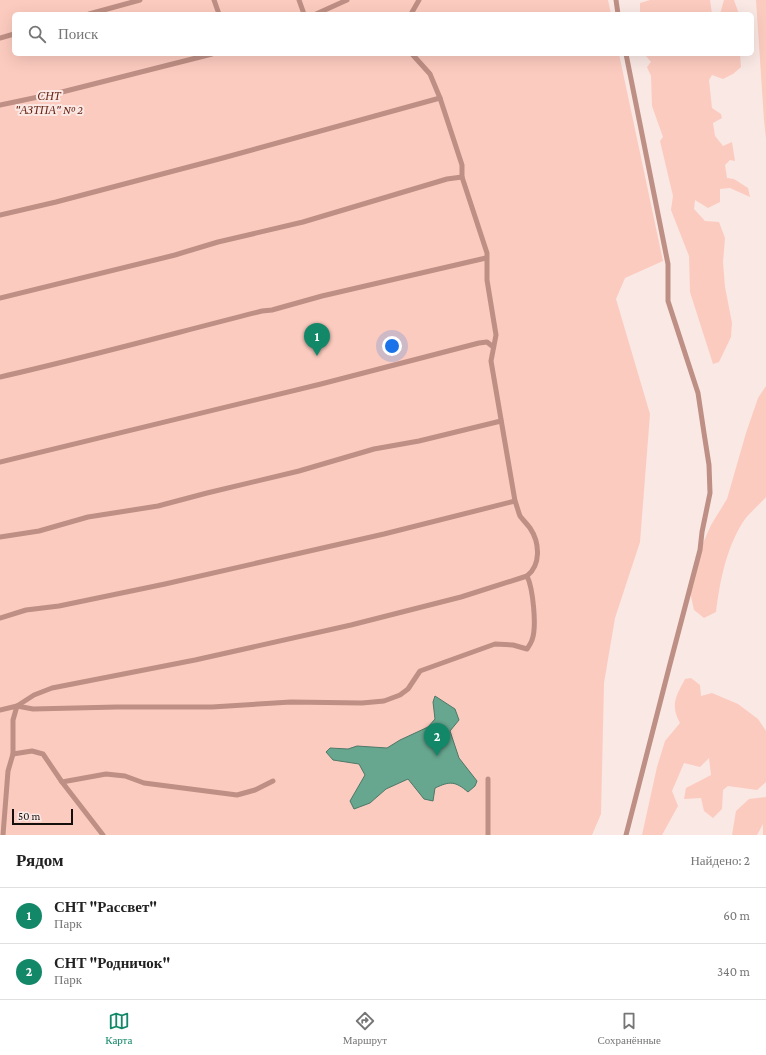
<!DOCTYPE html>
<html lang="ru">
<meta charset="utf-8">
<style>
body{margin:0;font-family:"Crimson Pro",serif;background:#f6f6f6;color:#222}
.scale{position:absolute;left:12px;bottom:10px;width:61px;box-sizing:border-box;padding-left:4px;border:2px solid #140e0d;border-top:0;font-size:11px;line-height:14px;white-space:nowrap;color:#140e0d;-webkit-text-stroke:3px #fae8e4;paint-order:stroke}
.you{position:absolute;left:392px;top:346px;width:14px;height:14px;margin:-10px;border:3px solid #fff;border-radius:50%;background:#1a73e8;box-shadow:0 0 0 6px #1a73e833}
.badge{display:grid;place-items:center;width:26px;height:26px;border-radius:50%;background:#128869;color:#fff;font-size:13px;font-weight:700}
.pin{position:absolute;translate:-50% -33px;filter:drop-shadow(0 1px 2px #0008)}
.pin::after{content:'';position:absolute;top:21px;width:14px;height:12px;background:inherit;clip-path:polygon(0 0,100% 0,50% 100%)}
.list{margin:0;padding:0;list-style:none}
h2{display:flex;justify-content:space-between;align-items:center;height:52px;margin:0;padding:0 16px;font-size:17px}
h2 small{font-size:13px;font-weight:400;color:#767676}
.list li{display:grid;grid-template-columns:26px 1fr auto;gap:12px;align-items:center;box-sizing:border-box;height:56px;padding:0 16px;border-top:1px solid #e0e0e0}
.list b{display:block;font-size:15px;white-space:nowrap}
.list p{margin:0;font-size:13px;white-space:nowrap;color:#767676}
.list em{font-size:13px;font-style:normal;color:#767676}
.icon{flex:none;width:22px;height:22px;fill:none;stroke:currentColor;stroke-width:2;stroke-linecap:round;stroke-linejoin:round}
.map{position:relative;flex:none;width:766px;height:835px;overflow:hidden}
.search{position:absolute;background:#fff;box-shadow:0 4px 16px #0002;left:12px;right:12px;top:12px;height:44px;display:flex;align-items:center;gap:10px;box-sizing:border-box;padding:0 14px;border-radius:6px;color:#767676;font-size:15px}
.sheet{height:164px;background:#fff}
nav{display:flex;justify-content:space-around;align-items:center;box-sizing:border-box;height:56px;border-top:1px solid #e0e0e0;background:#fff;font-size:11px;color:#767676}
nav a{display:grid;justify-items:center;gap:2px}
nav .on{color:#128869}
.map>svg:first-child{display:block}
.green{fill:#fccbbf}
.water{fill:#67a68f;stroke:#4e7868}
.lines{fill:none;stroke-linecap:round;stroke-linejoin:round}
.service{stroke:#be8f84;stroke-width:5}
.labels{text-anchor:middle;dominant-baseline:central;stroke-width:4;stroke-linejoin:round;paint-order:stroke}
.park-label{font-size:12px;font-style:italic;fill:#692414;stroke:#fae8e4}
</style>
<div class="map">
<svg width="766" height="835" viewBox="0 0 766 835">
<rect width="100%" height="100%" fill="#fae8e4"/>
<g class="green">
<path d="M0,0H608L611,14H14V54H619L663,261L625,278L616,299L650,414L640,542L615,618L604,683L601,814L592,835H0Z"/>
<path d="M650,0H710L712,14H640V3Z"/>
<path d="M724,0H734L739,14H720Z"/>
<path d="M756,0H766V139L764,120Z"/>
<path d="M647,54H740L741,67L733,74L723,79L712,75L709,80L712,108L721,114L722,118L713,123L715,136L723,146L732,142L735,161L730,160L725,165L727,178L734,179L748,188L750,197L730,188L720,189V202L708,208L695,200L694,209L705,221L719,222L725,238L723,262L725,287L732,323L731,337L719,362L713,364L690,292L689,256L671,210L673,196L660,141L663,137L652,106L651,76L647,67L651,62L646,56Z"/>
<path d="M766,386V497C759,505 749,513 743,522C726,549 720,581 716,612L704,618L694,610L690,592L700,550L711,525L727,499L746,433L758,398Z"/>
<path d="M691,678L700,685L701,696L712,693L738,704L758,719L766,731V782L757,790L728,786L723,790L722,809L713,818L704,811L701,798L684,799L686,788L711,775L709,758L700,767L684,763L672,791L678,806L662,835H642L657,767L665,741L680,723C670,705 676,696 685,679Z"/>
<path d="M766,797V835H763V824L757,835H732L736,811L749,799Z"/>
</g>
<path class="water" d="M435,696L455,709L459,720L450,731L459,758L477,781L475,786L468,792C455,781 450,781 435,788L433,801L424,799L408,779L386,789L370,803L354,809L350,801L365,775L359,764L333,760L326,752L330,748L348,749L357,746L387,748L400,740L428,727L435,719L433,702Z"/>
<g class="lines">
<g class="service">
<path d="M214,0L219,14"/>
<path d="M299,0L304,14"/>
<path d="M616,0L618,14"/>
<path d="M89,14L140,0"/>
<path d="M316,14L347,0"/>
<path d="M411,14L419,0"/>
<path d="M0,38L14,34"/>
<path d="M412,54L430,74L440,98"/>
<path d="M626,54L668,264V301L698,393L704,433L709,465L710,493L702,532L700,550L670,664L626,835"/>
<path d="M0,105L62,92L212,54"/>
<path d="M0,215L56,202L219,159L440,98L462,165V177L487,253V280L496,335L491,361L515,501C517,506 518,511 520,516C523,520 527,524 530,528C540,543 541,565 527,576C533,588 537,627 532,640C531,643 529,646 527,649L513,645L495,644L420,671L408,689L400,695L384,701L362,703L291,702L212,707H117L33,709L17,706L0,710"/>
<path d="M0,298L175,255L218,242L303,222L447,179L462,177"/>
<path d="M0,377C88,357 175,333 262,311L272,310L322,296L486,258"/>
<path d="M0,462L321,384L479,343L487,342L492,346"/>
<path d="M0,537L39,531L88,517L158,506L207,493L299,471L374,449L419,441L501,421"/>
<path d="M0,618L26,610L59,606L165,584L384,534L515,501"/>
<path d="M13,754L32,751L43,754L62,782L103,835"/>
<path d="M488,779V835"/>
<path d="M62,782L106,774L125,776L144,783L237,795L255,790L273,781"/>
<path d="M3,835L8,771L13,754V720L17,706L34,695L52,688L195,660L351,625L461,597L527,576"/>
</g>
</g>
<g class="labels">
<g class="park-label">
<text x="49" y="96">СНТ<tspan x="49" dy="14">"АЗТПА" № 2</tspan></text>
</g>
</g>
</svg>
<div class="scale">50 m</div>
<div class="you"></div>
<div class="pin badge" style="left:317px;top:356px">1</div>
<div class="pin badge" style="left:437px;top:756px">2</div>
<div class="search"><svg class="icon" aria-label="search" viewBox="0 0 24 24"><circle cx="10" cy="10" r="6"/><path d="M15 15l6 6"/></svg>Поиск</div>
</div>
<section class="sheet">
<h2>Рядом<small>Найдено: 2</small></h2>
<ul class="list">
<li><span class="badge">1</span><div><b>СНТ &quot;Рассвет&quot;</b><p>Парк</p></div><em>60 m</em></li>
<li><span class="badge">2</span><div><b>СНТ &quot;Родничок&quot;</b><p>Парк</p></div><em>340 m</em></li>
</ul>
</section>
<nav>
<a class="on"><svg class="icon" aria-label="map" viewBox="0 0 24 24"><path d="M3 6l6-2 6 2 6-2v14l-6 2-6-2-6 2zM9 4v14M15 6v14"/></svg>Карта</a>
<a><svg class="icon" aria-label="directions" viewBox="0 0 24 24"><path d="M12 3l9 9-9 9-9-9zM9 14v-3h6M13 9l2 2-2 2"/></svg>Маршрут</a>
<a><svg class="icon" aria-label="saved" viewBox="0 0 24 24"><path d="M7 4h10v16l-5-4-5 4z"/></svg>Сохранённые</a>
</nav>
